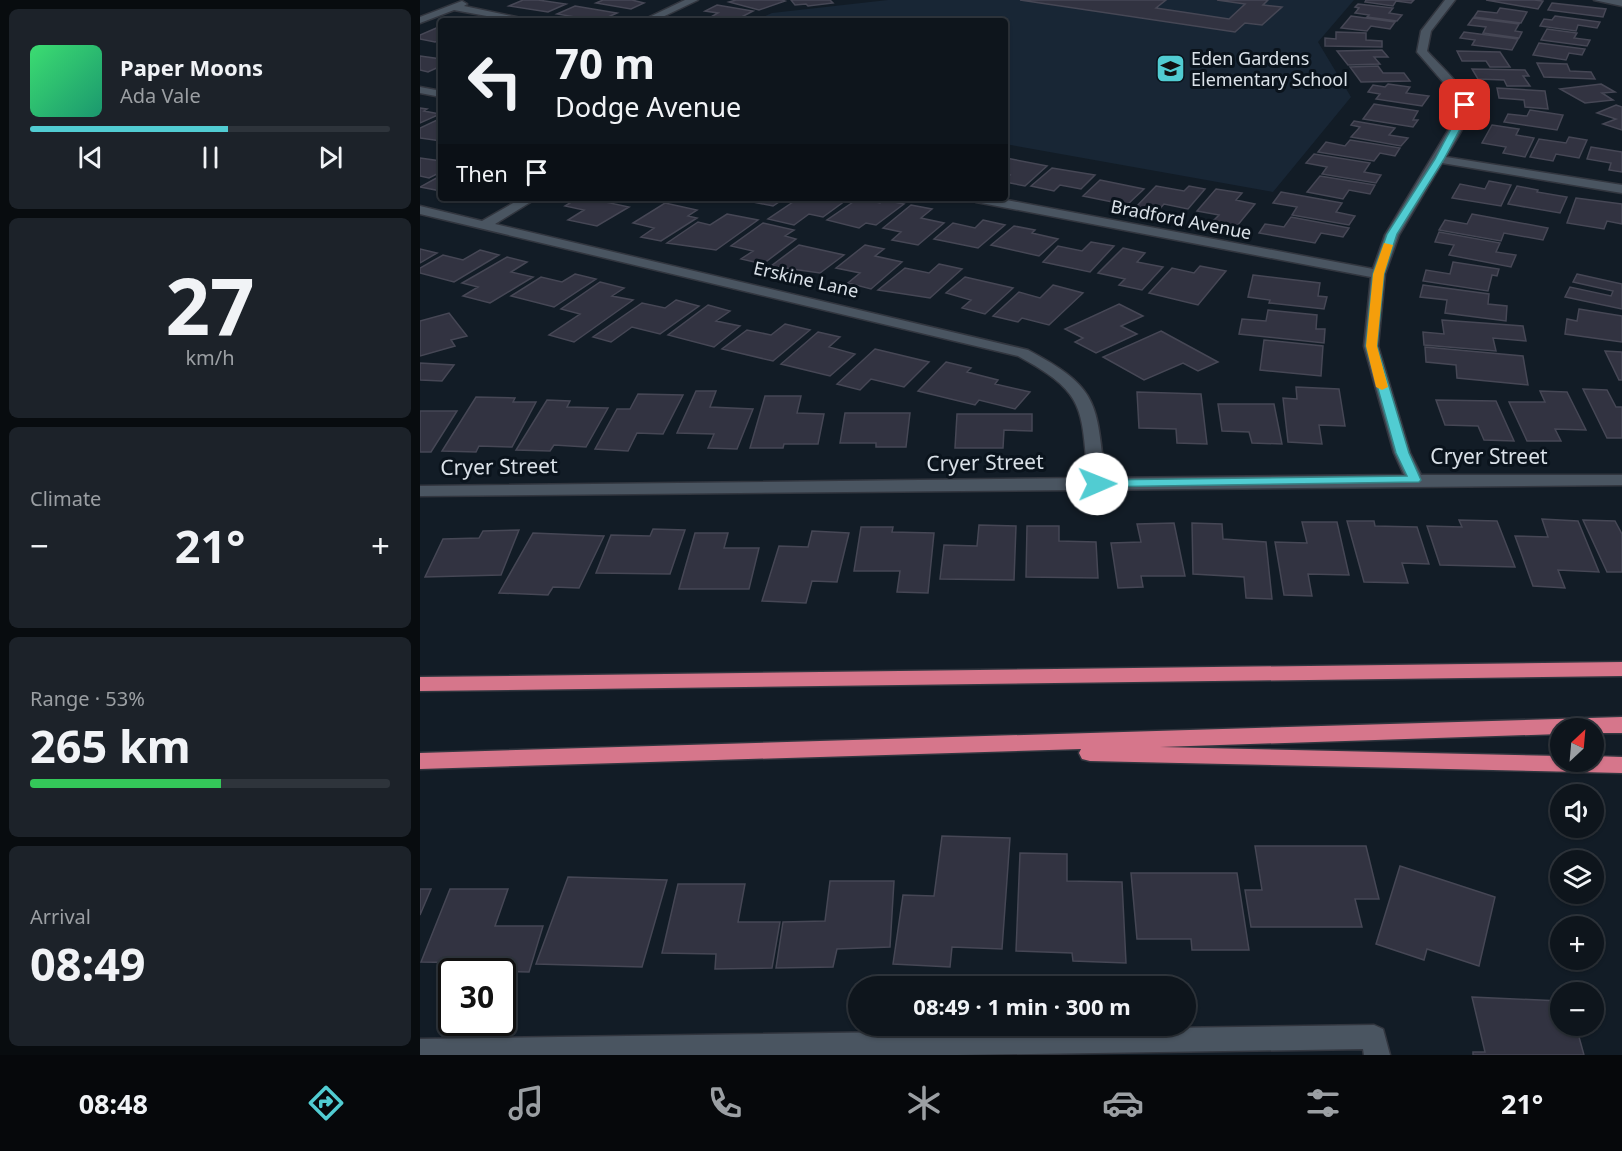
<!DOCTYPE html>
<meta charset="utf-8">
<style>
body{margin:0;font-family:"Noto Sans",sans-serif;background:#1c2229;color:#f1f3f6;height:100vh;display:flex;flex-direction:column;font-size:22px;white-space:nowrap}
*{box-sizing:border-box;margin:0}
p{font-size:20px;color:#9b9fa3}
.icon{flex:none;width:33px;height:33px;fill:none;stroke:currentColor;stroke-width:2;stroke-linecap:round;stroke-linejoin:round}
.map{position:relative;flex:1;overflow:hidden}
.panel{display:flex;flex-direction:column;gap:9px;padding:9px;background:#080c0f;width:420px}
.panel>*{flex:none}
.hud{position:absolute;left:18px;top:18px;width:570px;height:183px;border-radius:6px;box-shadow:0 2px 4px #0004,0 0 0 2px #2e343b;background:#0e151c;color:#f1f3f6;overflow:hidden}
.needle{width:39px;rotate:26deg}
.fabs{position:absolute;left:1130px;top:718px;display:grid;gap:12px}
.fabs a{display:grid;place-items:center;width:54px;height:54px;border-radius:50%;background:#0e151c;box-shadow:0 2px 4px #0004,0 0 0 2px #2e343b;font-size:30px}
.speed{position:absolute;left:18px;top:958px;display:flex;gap:12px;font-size:30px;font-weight:700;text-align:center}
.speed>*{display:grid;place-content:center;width:78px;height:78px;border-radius:50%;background:#0e151c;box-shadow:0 2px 4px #0004,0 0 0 2px #2e343b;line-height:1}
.speed .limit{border:3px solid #111;border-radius:9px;background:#fff;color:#111}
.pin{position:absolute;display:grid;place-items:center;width:51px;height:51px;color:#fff;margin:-26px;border-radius:12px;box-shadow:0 3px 9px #0006}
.me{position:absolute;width:66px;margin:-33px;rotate:89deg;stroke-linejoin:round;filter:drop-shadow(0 0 4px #0008)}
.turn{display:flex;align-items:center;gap:21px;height:126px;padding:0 18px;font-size:27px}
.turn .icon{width:78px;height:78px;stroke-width:2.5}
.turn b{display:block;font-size:42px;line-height:51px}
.then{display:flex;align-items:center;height:57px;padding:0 18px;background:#0003;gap:12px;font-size:22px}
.big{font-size:45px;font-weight:700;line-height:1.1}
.panel .card{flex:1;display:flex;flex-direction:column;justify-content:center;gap:9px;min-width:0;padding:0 21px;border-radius:9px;background:#1c2229}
.panel .dial{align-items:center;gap:0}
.dial b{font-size:78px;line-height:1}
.song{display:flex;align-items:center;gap:18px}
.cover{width:72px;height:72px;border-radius:9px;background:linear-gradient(135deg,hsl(140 70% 55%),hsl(160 70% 35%))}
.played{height:6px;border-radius:3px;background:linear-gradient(90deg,#51ccd2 55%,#2e343b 55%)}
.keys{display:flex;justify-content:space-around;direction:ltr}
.heat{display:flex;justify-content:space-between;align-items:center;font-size:33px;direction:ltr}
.charge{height:9px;border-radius:4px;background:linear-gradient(90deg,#34c759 53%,#2e343b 0)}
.trip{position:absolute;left:428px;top:976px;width:348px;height:60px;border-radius:30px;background:#0e151c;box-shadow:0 2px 4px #0004,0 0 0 2px #2e343b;font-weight:700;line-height:60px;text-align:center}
.menu{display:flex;height:96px;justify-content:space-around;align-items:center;background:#06080b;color:#9b9fa3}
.menu .icon{width:42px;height:42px}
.menu .selected{color:#51ccd2}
.menu b{font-size:27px;color:#f1f3f6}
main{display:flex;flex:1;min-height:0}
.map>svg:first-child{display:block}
.built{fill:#182635}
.building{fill:#323341;stroke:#464755;stroke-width:1.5}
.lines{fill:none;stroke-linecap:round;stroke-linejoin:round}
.minor-casing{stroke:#32363f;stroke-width:3}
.motorway-casing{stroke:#32363f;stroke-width:3}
.minor{fill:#4a5561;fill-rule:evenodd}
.motorway{fill:#d6768b;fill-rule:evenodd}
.route{fill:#51ccd2;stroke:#358588;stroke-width:1.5}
.slow{fill:#f59e0b}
.labels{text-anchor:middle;stroke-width:6;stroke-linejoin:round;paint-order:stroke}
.far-poi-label{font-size:18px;fill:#dae1e8;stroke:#0a131c;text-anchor:start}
.far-street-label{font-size:18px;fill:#dae1e8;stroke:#0a131c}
.street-label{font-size:21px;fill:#dae1e8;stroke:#0a131c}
</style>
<main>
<section class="panel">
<div class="card">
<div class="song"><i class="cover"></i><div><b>Paper Moons</b><p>Ada Vale</p></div></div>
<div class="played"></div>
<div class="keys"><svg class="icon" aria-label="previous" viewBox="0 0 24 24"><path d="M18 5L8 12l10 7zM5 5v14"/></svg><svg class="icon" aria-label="pause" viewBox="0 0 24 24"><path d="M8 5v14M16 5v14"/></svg><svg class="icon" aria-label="next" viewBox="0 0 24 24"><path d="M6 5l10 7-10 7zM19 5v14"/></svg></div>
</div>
<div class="card dial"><b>27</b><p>km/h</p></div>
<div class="card"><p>Climate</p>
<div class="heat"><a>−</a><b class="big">21°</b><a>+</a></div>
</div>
<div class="card"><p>Range · 53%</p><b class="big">265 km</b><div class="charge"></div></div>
<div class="card"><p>Arrival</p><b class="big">08:49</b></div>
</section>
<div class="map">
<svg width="1202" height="1055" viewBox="0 0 1202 1055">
<rect width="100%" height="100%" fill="#121c26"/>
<path class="built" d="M468,0H934L898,42L931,97L853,192L585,144V21H334L352,13Z"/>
<path class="building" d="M103,0H118L146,4L128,12L89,6Z
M183,0H212L224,3L211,9L176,3Z
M316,0H362L365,1L339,10L309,2Z
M371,0H410L413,3L388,6L386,4L375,5Z
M600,0H746L736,8L809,19L825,4L797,0H848L843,5L862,7L842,25L825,23L815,32Z
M946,0H994L991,3L976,1L973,6L945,2Z
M1066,0H1114L1123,1L1118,9Z
M1132,3L1186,9L1183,17L1128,10Z
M938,4L973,8L969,13L982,15L977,21L947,17L949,15L935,13L939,8L935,7Z
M297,5L333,11L314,21L289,18L298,13L285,11Z
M155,6L197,13L179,21L137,14Z
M1080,8L1107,12L1101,23L1054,17L1058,11L1077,13Z
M931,16L975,22L970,29L951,26L947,31L921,28Z
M1135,16L1180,22L1177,28L1158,25L1156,31L1120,26L1124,19L1132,20Z
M1053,18L1099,24L1095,31L1102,32L1099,38L1063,33L1066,27L1048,25Z
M21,26V40L15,42L0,39V35Z
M1127,29L1157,33L1154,38L1170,40L1167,46L1121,40Z
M916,32L946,33V40L962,41V47L905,46V38L916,39Z
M1044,32L1098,39L1092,50L1052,45L1055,40L1040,38Z
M1119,43L1165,49L1162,55L1149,53L1146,60L1113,55Z
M962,50L968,57H954L960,64L928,65L917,51Z
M1037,51L1080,52L1090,67H1070L1066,61H1042Z
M0,56L21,59V66L8,72L0,70Z
M1117,63L1147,64L1150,71L1171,72L1175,79L1124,77Z
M958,66L963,73H984L990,81L941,82L930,67Z
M1052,69L1105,70L1109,76H1103L1110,86H1087L1084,80L1058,79Z
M968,84L990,87L986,93L1009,96L1002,106L956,99L960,94L948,92L953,85L965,87Z
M1181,84L1195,92L1182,93L1193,100L1165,103L1140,89Z
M1077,88L1125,91L1128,109L1105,107L1104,100L1079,98Z
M954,104L998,111L993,120H998L993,127L943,119Z
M1196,105L1202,107V130L1183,124L1196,119L1177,113Z
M0,108L7,109L4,111L20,114L0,123Z
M1110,110L1143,115L1137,130L1084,122L1088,114L1107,116Z
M17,120L21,121V141L0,138V128Z
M934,121L975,128L969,135L988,138L981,146L931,137L940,127L931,125Z
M1072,125L1099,129L1096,135L1114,138L1105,157L1083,153L1086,147L1062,143Z
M1149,137L1167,140L1159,158L1136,154L1133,161L1110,157L1119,139L1146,143Z
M930,140L980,148L975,156L960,153L954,161L898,152L906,142L925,146Z
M1171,147L1202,152V172L1189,170L1191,163L1167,159Z
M894,154L950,163L944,172L961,175L956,183L902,174L907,167L886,163Z
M0,158L21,161V172L9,178L0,176Z
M586,158L627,166L605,186L585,182L590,175H585Z
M632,168L675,175L661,189L640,185L634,191L611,186Z
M20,176L21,191L0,187Z
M900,176L955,185L950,194L929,190L923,199L887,192Z
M680,180L724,189L707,205L663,196Z
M1069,181L1091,185L1081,206L1032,198L1040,184L1065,189Z
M736,186L764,191L769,186L785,189L768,209L744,204L737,212L715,208Z
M1097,186L1118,190L1117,192L1147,197L1140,213L1088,204Z
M796,189L822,193L816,200L835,204L817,226L793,221L799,215L777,211Z
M861,192L922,203L916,212L935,216L929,225L872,215L877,207L853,203Z
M158,198H167L209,207L177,226L148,220L164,210L145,206Z
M313,198H365L353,206Z
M379,198H429L403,217L389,214L374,225L348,219Z
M439,198L460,203L464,200L484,204L456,225L446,223L439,228L407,220Z
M1156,198L1202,204V224L1187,221L1184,229L1147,223Z
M245,203L277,210L268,216L277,218L241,241L221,237L234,228L213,223Z
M491,205L512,209L501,218L524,223L498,245L472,240L481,232L463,228Z
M307,214L338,220L296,250L247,243L278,222L290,225Z
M1052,214L1128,228L1123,240L1084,233L1081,241L1019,230L1025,220L1047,224Z
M871,217L929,228L923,237L901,233L895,243L839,233L845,224L864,227Z
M563,220L585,225L558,248L514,239L533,223L555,228Z
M343,223L374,230L365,236L376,239L343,264L321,259L333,251L311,246Z
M594,226L615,230L612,233L638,239L619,256L571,245Z
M1019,232L1080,243L1076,252L1096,255L1091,267L1029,255L1034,245L1015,242Z
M671,242L694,246L670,272L623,262L638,246L662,251Z
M379,245L424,255L400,273L351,266Z
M445,245L464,249L455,256L482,262L451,289L428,283L440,273L416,268Z
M703,248L725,253L717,262L743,267L722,290L699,285L705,279L678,273Z
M0,249L17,253L0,263Z
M60,250L79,255L34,282L0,273V268L23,255L43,260Z
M87,257L107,262L91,272L113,277L70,303L43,296L58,287L42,283Z
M1033,262L1079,269L1077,276L1072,275L1068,291L1003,281L1006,270L1030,274Z
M519,264L542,269L510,298L458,290L485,268L509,273Z
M780,266L806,271L778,305L729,293L752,268L774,273Z
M155,274L176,279L134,307L91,296L121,277L142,282Z
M1157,274L1202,284V309L1145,297L1150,287L1191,296L1193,291L1153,282Z
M833,275L900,283L898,296L907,297L904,309L849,303L850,300L828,297Z
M545,277L593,288L565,314L542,308L551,300L526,293Z
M180,282L204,288L192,296L213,300L154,342L129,335L160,314L141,309Z
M633,285L663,293L629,325L602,318L598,322L573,316L599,292L620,298Z
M1003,285L1069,294L1068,304L1087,306L1086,321L1025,313L1027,300L1000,297Z
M256,300L279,306L240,334L212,327L191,342L173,337L222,303L245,308Z
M699,304L723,316L701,326L717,334L676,353L655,342L663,338L645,329Z
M288,305L310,311L296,321L320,326L294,347L248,335Z
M1159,309L1202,316V342L1145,334L1147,319L1157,321Z
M848,310L897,315L896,329H905L904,343L819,334L822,319L846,321Z
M29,313L47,336L31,340L35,346L0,356V321Z
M1022,320L1103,326L1106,341L1073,338L1076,351L1004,345L1003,332L1024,334Z
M365,324L390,330L353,361L302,349L327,330L351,335Z
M741,331L798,362L778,371L763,363L724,380L683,357Z
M398,332L420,337L409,347L435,354L410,376L361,364Z
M844,340L903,346L901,376L840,370Z
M1005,347L1103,356L1108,385L1037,378L1036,365L1006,362Z
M455,349L509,362L484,387L451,379L440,390L417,384Z
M1185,351L1202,352V380H1199Z
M526,362L551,368L547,372L578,380L575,384L610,392L595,409L559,400L555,405L498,391Z
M0,363L34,365L22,381L0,380Z
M876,387L919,389L925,426L899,425L902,444L868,442L863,398L877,399Z
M1163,389L1187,390L1196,407H1202V438H1187Z
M276,391H296L290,407L333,409L317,449L288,448L294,434L257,433Z
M1120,391L1147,392L1166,430L1135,429L1141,441H1107L1089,402H1125Z
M717,392L781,394L787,444L757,443L756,429L719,428Z
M218,394L263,395L243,434L217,433L208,451L175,449L197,409H210Z
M345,396H381L377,413L404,414L398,444H364L363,448H330Z
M56,397L95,398L93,402H116L92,447L59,446L56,452L22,451Z
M127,400L150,401L147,407L188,408L166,447L134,445L130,451L96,450Z
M1016,400L1076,401L1094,441L1064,440L1058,426L1025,425Z
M798,404H854L862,444L832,443L829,432L802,431Z
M0,411H37L11,452H0Z
M425,413H490L486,447H456V443H420Z
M537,414H612V431L584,430L583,448H535Z
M1122,519L1158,521L1179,572L1138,570L1145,588L1113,586L1095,536L1128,537Z
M1039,520L1077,521L1095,567L1020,565L1007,526L1042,527Z
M1163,520L1195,521L1202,534V572H1187Z
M927,521H954L955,526L997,527L1009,564L982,563L988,583L944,582Z
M882,522H917L929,575L888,574L892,596L864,595L855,542L887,543Z
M754,523L765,576H721L723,587L698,588L691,543L721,542L717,524Z
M772,523L802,524L803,539L846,542L852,599L826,598L824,577L773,574Z
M559,525L596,526L594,580L520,579L524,545L557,546Z
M607,526H639V541L676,542L678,578L606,577Z
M441,527H473L472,532L514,533L508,593L477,592L480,571H434Z
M233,529L265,530L250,574L176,573L191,535L230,536Z
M99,530L81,575L5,577L23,539L59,538L63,531Z
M392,531L429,533L417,582L392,581L386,603L342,601L359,546L388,547Z
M113,533L184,536L159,588L133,587L128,595L79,593Z
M275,533H308L304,548H339L329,589H259Z
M522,836L590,838L582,949L532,947L530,967L473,964L483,895L514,896Z
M835,846H946L959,899H935L942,927H831L825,890H842Z
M600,853L647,854V881L702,882L706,963L653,961L652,953L596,951Z
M980,866L1075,897L1059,966L1007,949L1004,960L956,944Z
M711,873H817L829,950H772L771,939H717Z
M148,877L247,880L222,967L116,964Z
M410,881H474L470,947L417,949L413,967L356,968L363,922L405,921Z
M258,884H325L318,922H360L352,968L295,969L296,954L242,953Z
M0,889H11L0,915Z
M30,889H88L75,926H123L109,972L54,971L57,963L1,962Z
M1052,997L1140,1001V1026H1156L1164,1055H1053V1052H1065Z"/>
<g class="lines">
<defs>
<path id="minor" d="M265,0H278L234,21H221Z
M1025,0H1035L1011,31L1007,51C1019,65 1056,96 1049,115C1043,130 1034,143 1026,157L1202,185V193L1022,163L979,235L965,274L958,346L990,453L1001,475H1202V485L0,496V486L668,478C661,407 666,393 598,356L0,214V206L62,221L102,198H117L75,224L608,350C680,388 676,403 685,478L984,475L974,453L944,346L951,277L556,202L550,198H576L953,269L965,235L1038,114L1037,98L997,52L1001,31Z
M1174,0H1202V6Z
M42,1L47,4L44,6L115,21H94L34,10L0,23V17Z
M0,87L21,91V97L0,93Z
M954,1025L963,1029L970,1055H944L943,1049L538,1055H0V1039Z"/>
<path id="motorway" d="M1202,662V676L0,691V677Z
M1202,717V733H1173V729H1140V734L740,747L1140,756V762H1173V756L1202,757V773L670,761L662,759L659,753L661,749L0,769V753Z"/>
</defs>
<use href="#minor" class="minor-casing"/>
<use href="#motorway" class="motorway-casing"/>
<use href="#minor" class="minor"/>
<use href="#motorway" class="motorway"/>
</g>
<path class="route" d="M1042,104L1049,105L1048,114L1024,159L977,234L964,274L957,346L989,453L1001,480L999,482L672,487L670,484L677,480L987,476L976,453L946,346L953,274L967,234L1015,159L1039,114Z"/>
<path class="slow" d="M964,243L973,245L964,274L957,346L968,387L962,390L956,387L946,346L953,274Z"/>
<defs>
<symbol id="school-square" viewBox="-11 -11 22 22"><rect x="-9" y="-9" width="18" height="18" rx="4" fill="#51ccd2" stroke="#0a131c"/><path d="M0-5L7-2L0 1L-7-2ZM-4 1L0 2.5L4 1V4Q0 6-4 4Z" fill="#111"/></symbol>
</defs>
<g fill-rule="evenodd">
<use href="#school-square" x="734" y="52" width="33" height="33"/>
</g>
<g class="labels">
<g class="far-poi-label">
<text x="771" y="65">Eden Gardens<tspan x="771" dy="21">Elementary School</tspan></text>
</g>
<g class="far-street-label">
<text transform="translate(761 220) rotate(11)" y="6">Bradford Avenue</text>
<text transform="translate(386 280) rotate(13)" y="6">Erskine Lane</text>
</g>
<g class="street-label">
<text x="1069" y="464">Cryer Street</text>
<text transform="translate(565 463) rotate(-1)" y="7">Cryer Street</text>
<text transform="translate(79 467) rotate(-1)" y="7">Cryer Street</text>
</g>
</g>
</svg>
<div class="fabs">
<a><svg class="needle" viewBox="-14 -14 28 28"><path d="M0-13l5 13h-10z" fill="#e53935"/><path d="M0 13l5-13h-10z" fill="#9b9fa3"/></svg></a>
<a><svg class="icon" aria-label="sound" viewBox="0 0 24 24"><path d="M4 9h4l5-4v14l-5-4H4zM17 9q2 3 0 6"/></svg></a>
<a><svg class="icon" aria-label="layers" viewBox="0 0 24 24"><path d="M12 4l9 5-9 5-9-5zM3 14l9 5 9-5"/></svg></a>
<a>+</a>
<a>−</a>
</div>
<div class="speed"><div class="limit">30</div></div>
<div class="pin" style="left:1045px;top:105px;background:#d93025"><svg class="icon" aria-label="arrive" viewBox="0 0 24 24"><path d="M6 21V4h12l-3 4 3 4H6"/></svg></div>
<svg class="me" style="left:677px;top:484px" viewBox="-20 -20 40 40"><circle r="19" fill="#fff"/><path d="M0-13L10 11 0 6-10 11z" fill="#51ccd2"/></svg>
<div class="trip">08:49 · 1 min · 300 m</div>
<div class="hud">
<div class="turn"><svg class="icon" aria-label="left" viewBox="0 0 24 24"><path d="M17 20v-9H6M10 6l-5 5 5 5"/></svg><div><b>70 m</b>Dodge Avenue</div></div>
<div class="then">Then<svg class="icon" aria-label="arrive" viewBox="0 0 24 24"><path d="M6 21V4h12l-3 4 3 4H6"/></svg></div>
</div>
</div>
</main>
<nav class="menu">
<b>08:48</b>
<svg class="icon selected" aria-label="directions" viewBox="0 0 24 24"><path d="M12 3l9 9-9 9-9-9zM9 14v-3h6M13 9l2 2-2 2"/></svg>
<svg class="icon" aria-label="music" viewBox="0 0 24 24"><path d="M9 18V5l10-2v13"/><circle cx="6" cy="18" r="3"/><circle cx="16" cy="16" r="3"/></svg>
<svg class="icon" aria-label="phone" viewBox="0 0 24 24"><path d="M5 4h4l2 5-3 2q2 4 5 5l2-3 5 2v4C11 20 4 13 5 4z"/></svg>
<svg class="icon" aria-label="climate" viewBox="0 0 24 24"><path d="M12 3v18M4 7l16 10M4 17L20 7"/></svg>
<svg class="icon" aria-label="car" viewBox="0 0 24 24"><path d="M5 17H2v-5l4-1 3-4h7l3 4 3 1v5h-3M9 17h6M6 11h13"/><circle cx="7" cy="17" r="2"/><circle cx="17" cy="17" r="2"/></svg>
<svg class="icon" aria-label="filters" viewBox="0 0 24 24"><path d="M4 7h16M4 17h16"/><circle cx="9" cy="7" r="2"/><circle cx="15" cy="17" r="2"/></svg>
<b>21°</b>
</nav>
